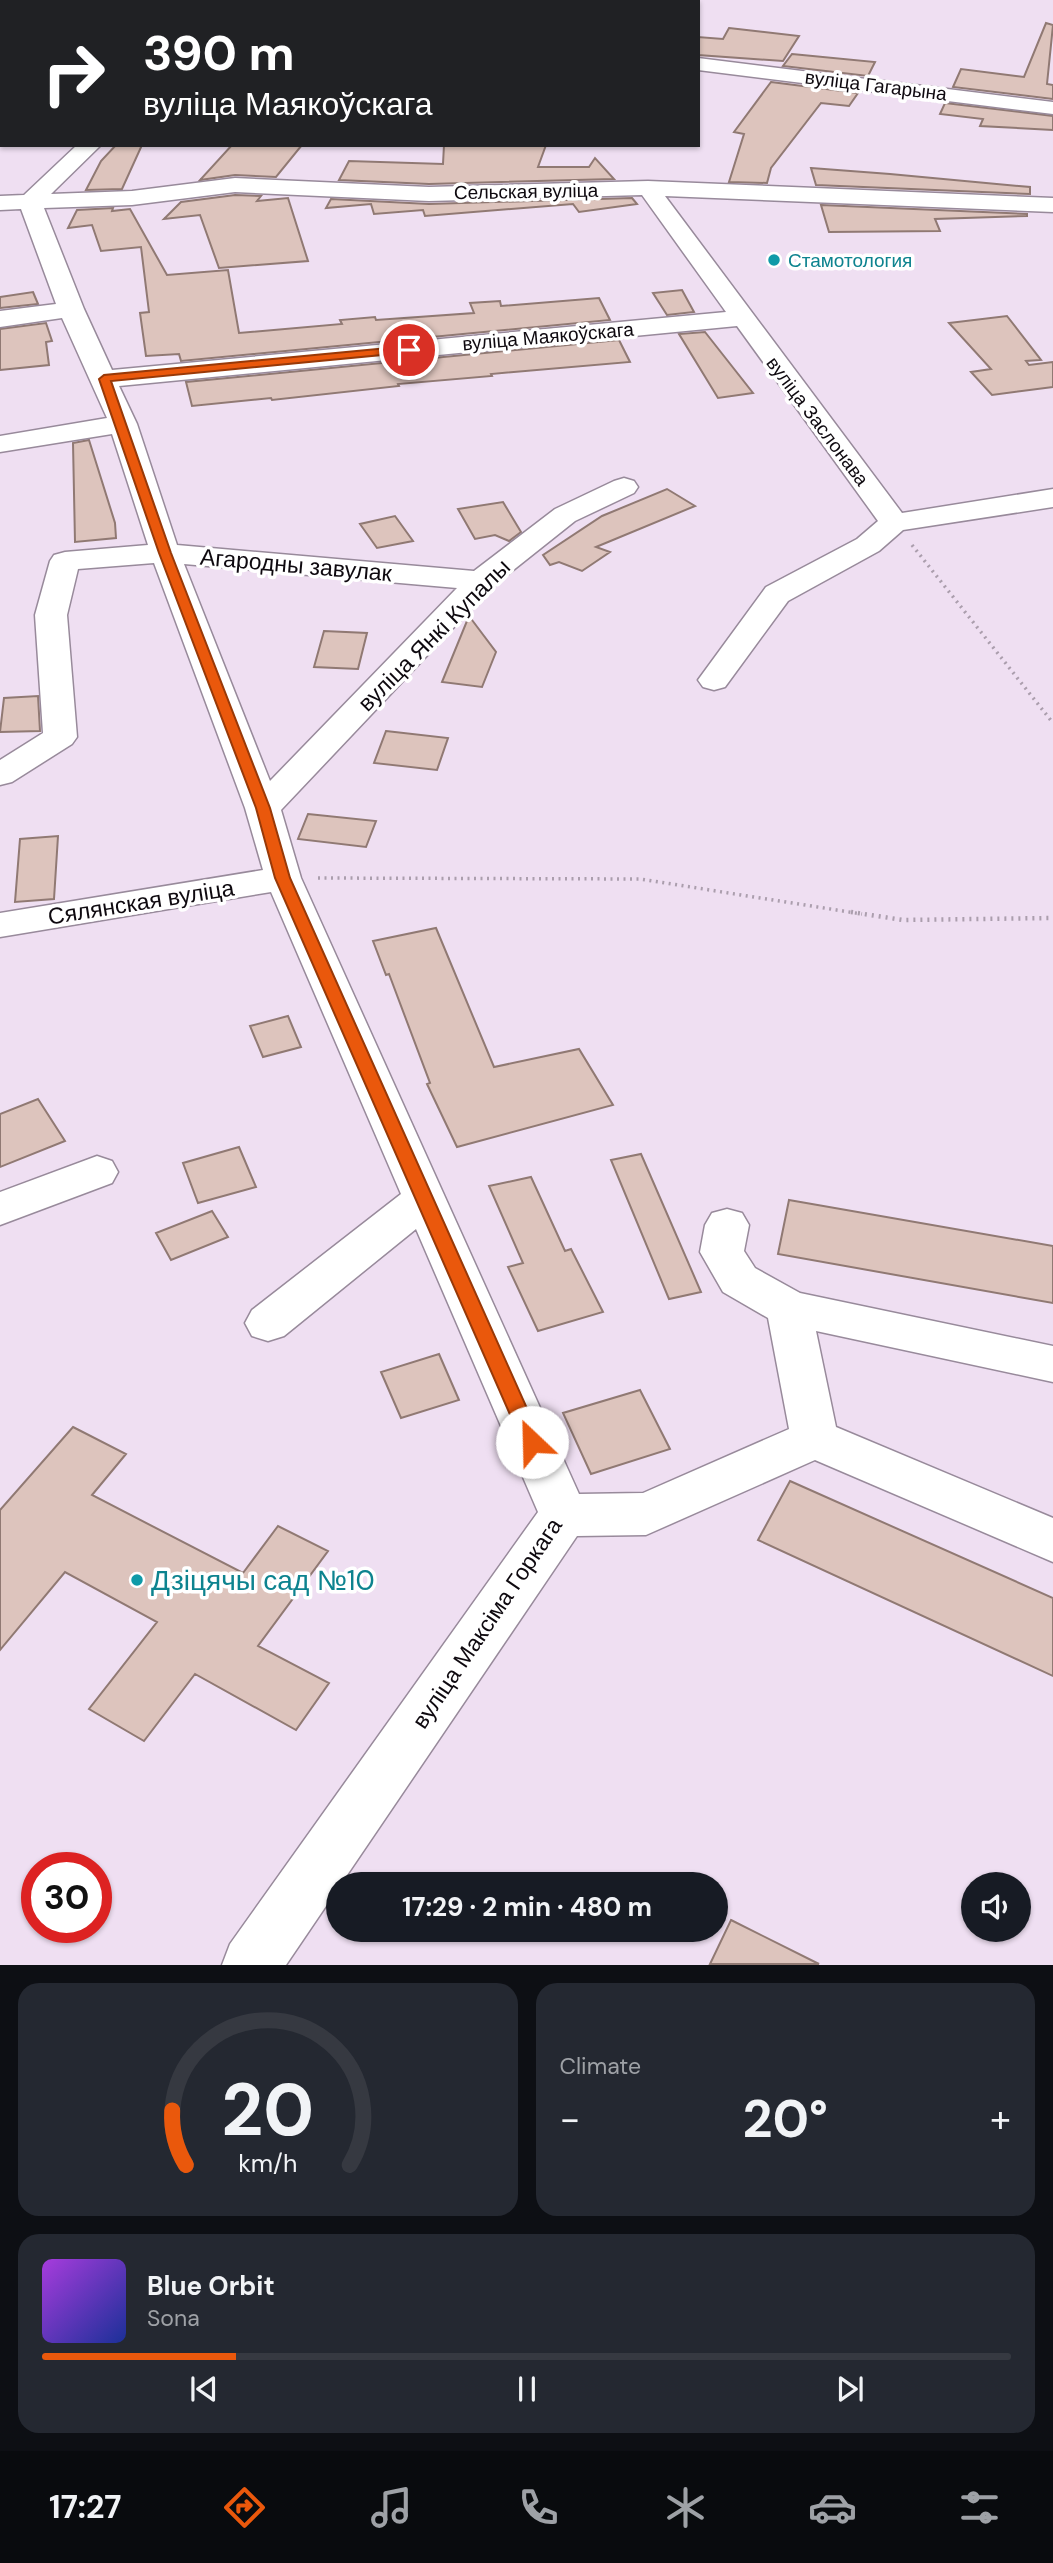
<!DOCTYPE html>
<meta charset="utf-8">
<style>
body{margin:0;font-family:"DM Sans",sans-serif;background:#242831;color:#f1f3f6;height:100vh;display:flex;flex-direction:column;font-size:26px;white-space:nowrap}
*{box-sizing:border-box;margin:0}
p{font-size:23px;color:#9ea1a6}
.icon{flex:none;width:38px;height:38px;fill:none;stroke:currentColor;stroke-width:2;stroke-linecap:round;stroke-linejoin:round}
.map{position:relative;height:1965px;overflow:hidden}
.details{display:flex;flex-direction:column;gap:18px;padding:18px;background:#0d0f14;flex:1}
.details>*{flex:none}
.top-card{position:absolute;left:0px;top:0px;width:700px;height:147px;box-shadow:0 2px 5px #0004;background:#202124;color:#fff;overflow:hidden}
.fabs{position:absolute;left:961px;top:1872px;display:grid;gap:14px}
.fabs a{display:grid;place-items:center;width:70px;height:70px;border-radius:50%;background:#171b24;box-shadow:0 2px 5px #0004;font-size:35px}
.speed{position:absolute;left:21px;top:1852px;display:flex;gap:14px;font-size:35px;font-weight:700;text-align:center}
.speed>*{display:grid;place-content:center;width:91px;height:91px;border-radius:50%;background:#171b24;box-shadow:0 2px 5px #0004;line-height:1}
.speed .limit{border:10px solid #d22;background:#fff;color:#111}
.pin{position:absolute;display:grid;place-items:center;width:60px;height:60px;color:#fff;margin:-30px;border:4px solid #fff;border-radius:50%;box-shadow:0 2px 7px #0007}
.me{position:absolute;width:77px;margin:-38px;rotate:336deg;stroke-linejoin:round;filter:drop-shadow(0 0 5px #0008)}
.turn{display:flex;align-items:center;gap:24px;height:147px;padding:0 28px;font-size:32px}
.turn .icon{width:91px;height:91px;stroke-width:2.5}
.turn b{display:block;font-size:49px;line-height:60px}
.big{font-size:52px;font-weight:700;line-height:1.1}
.details .card{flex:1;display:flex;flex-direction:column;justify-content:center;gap:10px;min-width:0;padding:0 24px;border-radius:21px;background:#242831}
.details .dial{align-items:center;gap:0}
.dial svg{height:182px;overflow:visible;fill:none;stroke:#363941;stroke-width:7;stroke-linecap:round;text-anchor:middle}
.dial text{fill:#f1f3f6;stroke:none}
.song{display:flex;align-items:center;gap:21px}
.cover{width:84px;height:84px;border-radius:10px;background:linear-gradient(135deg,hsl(280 70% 55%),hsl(230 70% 35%))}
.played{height:7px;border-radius:4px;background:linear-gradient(90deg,#ea580c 20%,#363941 20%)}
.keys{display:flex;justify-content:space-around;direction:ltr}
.heat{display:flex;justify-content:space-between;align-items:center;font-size:38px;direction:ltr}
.details .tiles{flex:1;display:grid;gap:18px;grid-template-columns:1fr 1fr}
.card:last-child{grid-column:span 2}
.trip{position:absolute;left:326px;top:1872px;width:402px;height:70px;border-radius:35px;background:#171b24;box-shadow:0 2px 5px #0004;font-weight:700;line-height:70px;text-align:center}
.tab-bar{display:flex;height:112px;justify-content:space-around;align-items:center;background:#090b0e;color:#9ea1a6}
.tab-bar .icon{width:49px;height:49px}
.tab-bar .on{color:#ea580c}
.tab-bar b{font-size:32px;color:#f1f3f6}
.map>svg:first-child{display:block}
.building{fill:#ddc4bd;stroke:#907973;stroke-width:2}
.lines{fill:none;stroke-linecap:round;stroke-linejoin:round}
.minor-casing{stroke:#988a9b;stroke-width:3}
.path-far1{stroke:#ab9ead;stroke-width:3.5;stroke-dasharray:2 4.5;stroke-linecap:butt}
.path{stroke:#ab9ead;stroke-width:4.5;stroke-dasharray:2 5;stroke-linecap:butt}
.minor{fill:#fff;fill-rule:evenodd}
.route{fill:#ea580c;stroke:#983908;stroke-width:2}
.culture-dot{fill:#0f9aa8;stroke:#fff;stroke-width:2.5}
.labels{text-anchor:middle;stroke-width:7;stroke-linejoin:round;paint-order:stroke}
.far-street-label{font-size:19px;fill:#0e090f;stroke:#fff}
.far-culture-label{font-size:19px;fill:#0d838f;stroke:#fff;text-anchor:start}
.street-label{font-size:23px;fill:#0e090f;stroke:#fff}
.near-culture-label{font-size:28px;fill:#0d838f;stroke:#fff;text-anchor:start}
</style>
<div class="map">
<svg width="1053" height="1965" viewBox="0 0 1053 1965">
<rect width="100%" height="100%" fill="#efdff2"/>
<path class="building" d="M1046,23L1053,25L1047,84L1053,85V99L953,87L961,69L1024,77Z
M729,28L799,36L783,61L698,55V37L723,39Z
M792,54L875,62L868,76L783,66Z
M771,82L858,93L849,106L821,103L771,168L767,183L729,182L744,134L734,132Z
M945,103L1053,116V130L980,126L983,119L940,114Z
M116,145H142L122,189L86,190L101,161Z
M232,145H302L276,177L235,175L200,180Z
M444,145H546L538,167H589L595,158L614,179L429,184L339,180L349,161L443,164Z
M811,168L890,174L1030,187V194L816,185Z
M235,195L261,196L257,201L288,198L308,261L219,268L200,215L164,219L181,202Z
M632,198L637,204L579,212L573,204L425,216L423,210L374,214L371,204L326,208L331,199L429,204Z
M821,205L1027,214V216L935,219L940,231L829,232Z
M113,208L112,211L130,209L167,275L228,270L239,333L342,324L340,320L375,317L376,320L474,313L470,303L500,301L501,306L599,298L610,320L181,361L179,354L146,356L140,313L149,312L141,247L101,251L92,225L68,228L77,210Z
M682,290L694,312L667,315L653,293Z
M33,292L38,304L0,308V297Z
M1007,316L1041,360L1026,361L1029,365L1053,362V387L992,395L971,372L991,369L949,323Z
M46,323L52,341L46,342L49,365L0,370V329Z
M705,332L753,393L718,398L679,334Z
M619,340L630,362L491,374L492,376L398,384L399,386L272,400L271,398L192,406L186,382Z
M89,440L115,523L116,538L75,542L73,443Z
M667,489L695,506L596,547L610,552L582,571L559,562L550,565L543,555L602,516Z
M503,502L521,532L509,541L495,535L475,539L458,509Z
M395,516L413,541L377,548L360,524Z
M469,616L496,652L482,687L442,682Z
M324,631L367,633L358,669L314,667Z
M38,696L40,731L0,732L4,698Z
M386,731L448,738L437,770L374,763Z
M308,814L376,821L366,847L298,839Z
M58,836L54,899L15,902L20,839Z
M436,928L494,1067L579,1049L613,1105L457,1147L427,1084L430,1083L389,974L386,975L373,941Z
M288,1016L301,1047L263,1057L250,1026Z
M38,1099L65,1141L0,1167V1114Z
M239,1147L256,1187L198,1203L183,1163Z
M641,1154L701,1292L669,1299L611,1160Z
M531,1177L565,1251L571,1249L603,1312L538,1331L508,1267L523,1263L489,1186Z
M789,1200L1053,1246V1303L778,1254Z
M212,1211L228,1237L171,1260L156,1233Z
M439,1354L459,1400L401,1418L381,1372Z
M640,1390L670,1449L591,1474L563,1413Z
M73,1427L126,1454L92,1495L243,1573L278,1526L328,1551L258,1646L329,1683L296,1730L195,1674L144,1741L89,1709L157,1622L65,1572L0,1650V1510Z
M790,1481L1053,1598V1676L758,1540Z
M731,1920L819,1964H710Z"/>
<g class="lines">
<defs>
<path id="minor" d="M148,0H183L184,2H150Z
M388,0H408L387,2Z
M698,58L1053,102V114L698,70Z
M77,145H101L51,194L132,191L235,178L429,187L648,181L1053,198V212L665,196L902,513L1053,489V507L903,530L879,551L788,601L725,687L714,690L703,687L698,680L766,587L857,539L878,521L737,326L119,386L137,424L177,545L474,571L555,509L614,481L624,478L634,481L638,487L634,493L575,521L492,587L281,810L301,878L579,1494L643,1493L789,1429L768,1318L723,1292L700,1252L705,1225L712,1213L727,1209L742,1213L749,1225L744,1251L755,1268L800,1293L1053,1346V1382L816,1331L836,1427L1053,1518V1562L815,1460L646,1535L577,1536L286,1965H222L230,1944L538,1512L416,1229L284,1336L268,1341L252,1336L245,1323L252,1310L401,1194L271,892L0,937V913L263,870L245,808L154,563L78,569L67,615L77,737L72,744L12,782L0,785V760L43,733L35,615L50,561L54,555L65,552L148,545L112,434L0,452V436L107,418L62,318L0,327V311L56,304L21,209L0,210V196L24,195ZM235,192L429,201L642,195L726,312L112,370L84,309L44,208L132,205ZM184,564L457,588L270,781Z
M97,1156L112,1161L118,1172L112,1183L0,1225V1192Z"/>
</defs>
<use href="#minor" class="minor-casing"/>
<path class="path-far1" d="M912,545L1053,723
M318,878L640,879L862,914"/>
<path class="path" d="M851,912L903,920L1053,918"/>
<use href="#minor" class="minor"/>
</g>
<path class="route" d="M409,346L413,347V352L111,381L171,553L270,808L290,878L542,1442L539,1448L532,1450L525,1448L522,1442L275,878L256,808L159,553L99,379L104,375Z"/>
<g class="culture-dot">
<circle cx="774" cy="260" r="7"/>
<circle cx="137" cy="1580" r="7"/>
</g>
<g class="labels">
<g class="far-street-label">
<text transform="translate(876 85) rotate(7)" y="7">вуліца Гагарына</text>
<text transform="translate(526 191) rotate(-1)" y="7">Сельская вуліца</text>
<text transform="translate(548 336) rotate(-5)" y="7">вуліца Маякоўскага</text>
<text transform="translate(818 421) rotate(53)" y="7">вуліца Заслонава</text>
</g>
<g class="far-culture-label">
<text x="788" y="267">Стамотология</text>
</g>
<g class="street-label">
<text transform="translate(296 565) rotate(5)" y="8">Агародны завулак</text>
<text transform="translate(434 635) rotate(-45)" y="8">вуліца Янкі Купалы</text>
<text transform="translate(141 902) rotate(-9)" y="8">Сялянская вуліца</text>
<text transform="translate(487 1623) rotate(-56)" y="8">вуліца Максіма Горкага</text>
</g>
<g class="near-culture-label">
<text x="151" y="1590">Дзіцячы сад №10</text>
</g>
</g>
</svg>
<div class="fabs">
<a><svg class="icon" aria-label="sound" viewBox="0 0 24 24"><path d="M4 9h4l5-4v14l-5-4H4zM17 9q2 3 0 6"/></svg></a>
</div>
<div class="speed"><div class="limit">30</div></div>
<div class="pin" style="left:409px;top:350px;background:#d93025"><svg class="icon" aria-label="arrive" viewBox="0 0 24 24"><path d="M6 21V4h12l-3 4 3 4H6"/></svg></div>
<svg class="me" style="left:532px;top:1442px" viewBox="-20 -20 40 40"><circle r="19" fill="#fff"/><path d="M0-13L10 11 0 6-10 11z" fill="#ea580c"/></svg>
<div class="trip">17:29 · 2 min · 480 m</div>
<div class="top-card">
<div class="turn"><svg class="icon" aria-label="right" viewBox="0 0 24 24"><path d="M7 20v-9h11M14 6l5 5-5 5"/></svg><div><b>390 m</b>вуліца Маякоўскага</div></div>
</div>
</div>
<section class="details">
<div class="tiles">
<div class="card dial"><svg viewBox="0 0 100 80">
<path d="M14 69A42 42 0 1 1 86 69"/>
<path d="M14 69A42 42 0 0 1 8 45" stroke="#ea580c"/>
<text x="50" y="56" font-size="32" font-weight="700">20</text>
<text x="50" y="72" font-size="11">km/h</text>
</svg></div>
<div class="card"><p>Climate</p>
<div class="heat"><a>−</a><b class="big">20°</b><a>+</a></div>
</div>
<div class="card">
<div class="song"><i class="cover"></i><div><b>Blue Orbit</b><p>Sona</p></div></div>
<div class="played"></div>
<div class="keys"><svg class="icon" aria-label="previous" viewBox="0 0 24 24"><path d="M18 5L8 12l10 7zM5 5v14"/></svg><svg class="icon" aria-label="pause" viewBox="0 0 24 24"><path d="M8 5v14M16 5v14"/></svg><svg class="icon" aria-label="next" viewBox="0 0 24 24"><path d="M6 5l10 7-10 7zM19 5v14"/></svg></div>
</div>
</div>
</section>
<nav class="tab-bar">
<b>17:27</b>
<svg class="icon on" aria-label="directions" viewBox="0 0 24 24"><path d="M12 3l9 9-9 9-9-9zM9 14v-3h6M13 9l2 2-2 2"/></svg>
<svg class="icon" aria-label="music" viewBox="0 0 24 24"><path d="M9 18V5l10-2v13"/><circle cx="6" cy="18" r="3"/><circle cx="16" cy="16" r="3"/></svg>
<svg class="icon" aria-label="phone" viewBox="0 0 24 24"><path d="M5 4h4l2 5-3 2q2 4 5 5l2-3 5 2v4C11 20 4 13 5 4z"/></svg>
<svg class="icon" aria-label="climate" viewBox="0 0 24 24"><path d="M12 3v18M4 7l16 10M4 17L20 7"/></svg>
<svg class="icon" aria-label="car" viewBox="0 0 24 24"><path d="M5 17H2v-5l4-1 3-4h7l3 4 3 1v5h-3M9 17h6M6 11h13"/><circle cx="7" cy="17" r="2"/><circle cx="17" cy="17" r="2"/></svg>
<svg class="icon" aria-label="filters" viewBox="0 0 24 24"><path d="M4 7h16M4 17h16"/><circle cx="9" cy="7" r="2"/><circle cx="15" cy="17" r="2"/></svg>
</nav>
